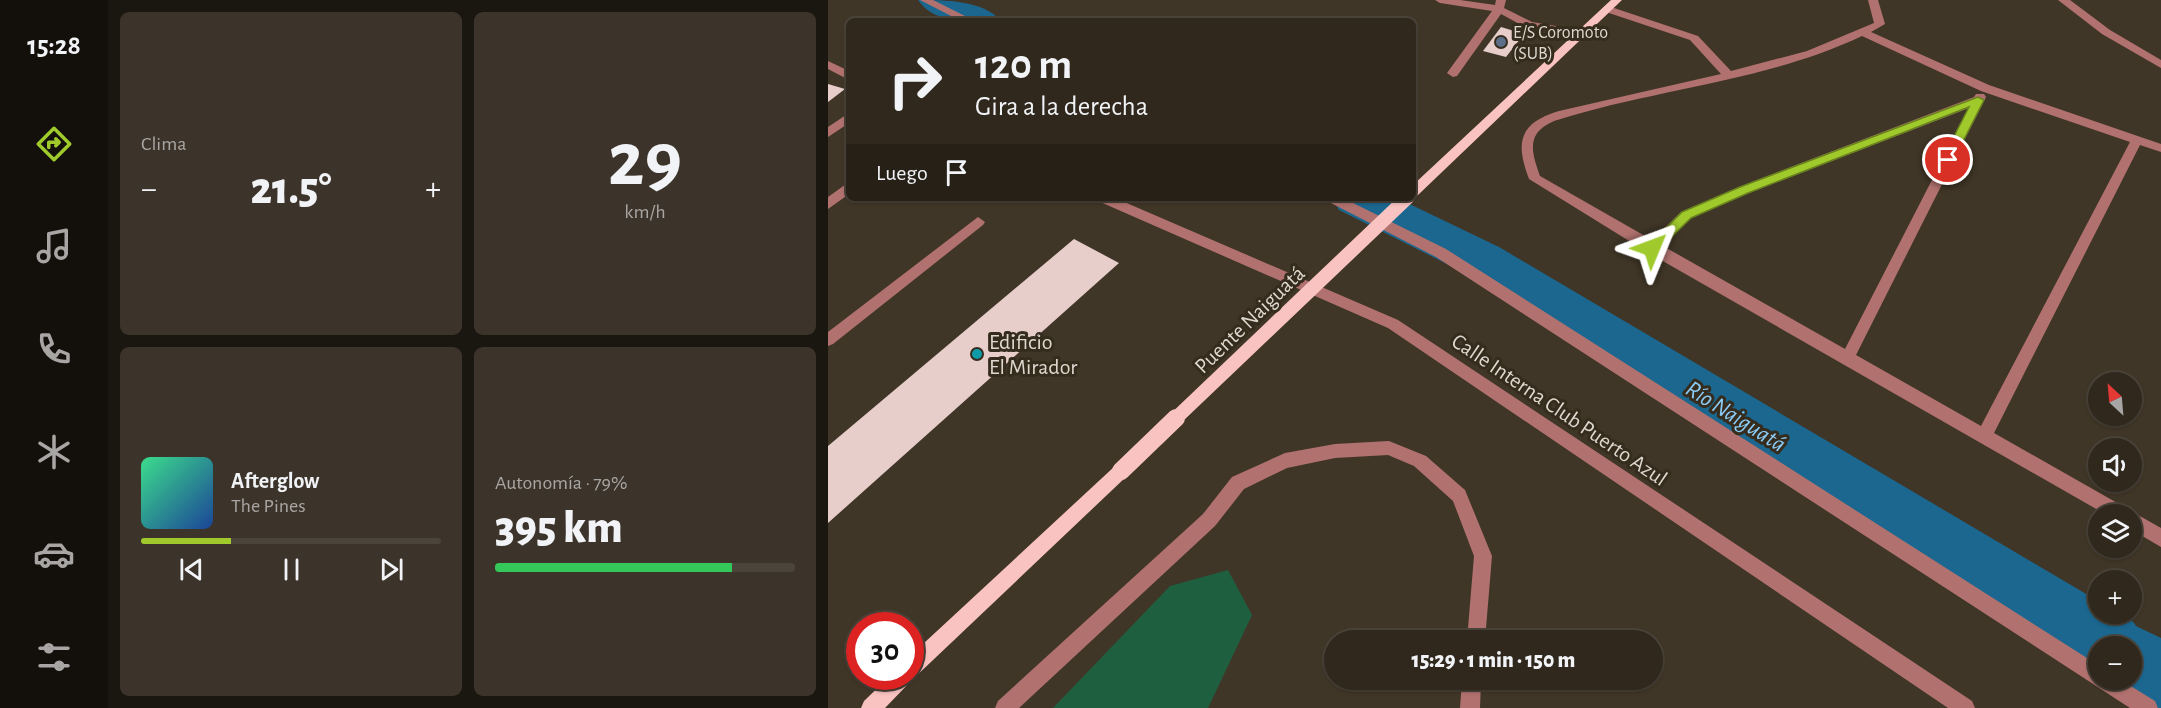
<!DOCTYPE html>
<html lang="es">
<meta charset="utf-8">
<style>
body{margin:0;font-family:"Alegreya Sans",sans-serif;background:#3c342a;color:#f1f3f6;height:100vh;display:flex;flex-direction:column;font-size:22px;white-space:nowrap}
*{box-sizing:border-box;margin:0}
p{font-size:20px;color:#a8a6a4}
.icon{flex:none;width:33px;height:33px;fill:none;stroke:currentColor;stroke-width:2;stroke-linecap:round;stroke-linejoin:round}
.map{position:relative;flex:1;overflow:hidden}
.side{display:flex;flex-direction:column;gap:12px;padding:12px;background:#1a1610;width:720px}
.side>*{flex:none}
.banner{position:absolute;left:18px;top:18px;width:570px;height:183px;border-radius:9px;box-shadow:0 2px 4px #0004,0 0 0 2px #4b443b;background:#30281d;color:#f1f3f6;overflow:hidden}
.needle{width:39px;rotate:334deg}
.controls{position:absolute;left:1260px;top:372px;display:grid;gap:12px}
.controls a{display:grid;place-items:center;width:54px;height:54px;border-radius:50%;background:#30281d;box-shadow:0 2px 4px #0004,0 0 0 2px #4b443b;font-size:30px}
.speed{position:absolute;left:18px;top:612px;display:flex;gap:12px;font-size:30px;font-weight:700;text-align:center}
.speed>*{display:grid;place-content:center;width:78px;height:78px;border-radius:50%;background:#30281d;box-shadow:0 2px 4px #0004,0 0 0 2px #4b443b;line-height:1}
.speed .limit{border:9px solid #d22;background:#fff;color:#111}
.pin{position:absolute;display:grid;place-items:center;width:51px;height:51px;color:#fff;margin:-26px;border:3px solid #fff;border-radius:50%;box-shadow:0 2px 6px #0007}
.me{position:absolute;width:66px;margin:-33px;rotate:46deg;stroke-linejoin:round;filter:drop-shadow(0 0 4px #0008)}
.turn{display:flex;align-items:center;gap:21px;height:126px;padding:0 30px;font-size:27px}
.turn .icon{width:78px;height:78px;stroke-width:2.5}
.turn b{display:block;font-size:42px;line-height:51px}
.then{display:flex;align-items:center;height:57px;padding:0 30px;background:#0003;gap:12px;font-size:22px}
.big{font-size:45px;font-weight:800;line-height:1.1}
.side .widget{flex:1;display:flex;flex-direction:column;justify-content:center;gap:9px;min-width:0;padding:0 21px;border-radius:9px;background:#3c342a}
.side .dial{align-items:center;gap:0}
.dial b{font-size:78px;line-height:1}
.song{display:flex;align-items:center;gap:18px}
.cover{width:72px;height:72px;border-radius:9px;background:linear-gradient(135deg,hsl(150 70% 55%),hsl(220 70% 35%))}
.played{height:6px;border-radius:3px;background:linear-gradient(90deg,#a0ca2c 30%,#4b443b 30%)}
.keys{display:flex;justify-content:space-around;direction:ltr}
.heat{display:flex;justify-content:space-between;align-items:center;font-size:33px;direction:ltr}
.charge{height:9px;border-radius:4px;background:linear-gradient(90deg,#34c759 79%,#4b443b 0)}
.side .tiles{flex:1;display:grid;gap:12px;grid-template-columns:repeat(2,1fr)}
.trip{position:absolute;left:496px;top:630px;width:339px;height:60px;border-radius:30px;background:#30281d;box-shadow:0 2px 4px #0004,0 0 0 2px #4b443b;font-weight:800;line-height:60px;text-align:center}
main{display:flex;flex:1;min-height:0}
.tab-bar{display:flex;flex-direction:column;width:108px;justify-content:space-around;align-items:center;background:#13100c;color:#a8a6a4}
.tab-bar .icon{width:42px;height:42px}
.tab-bar .on{color:#a0ca2c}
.tab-bar b{font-size:27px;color:#f1f3f6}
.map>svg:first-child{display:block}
.green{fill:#1e5f40}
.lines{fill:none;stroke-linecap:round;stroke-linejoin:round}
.river{fill:#1b678f;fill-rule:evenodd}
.building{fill:#e7cecb}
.minor{fill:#b1726f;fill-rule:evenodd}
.major{fill:#f9c3c1;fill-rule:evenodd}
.major-bridge-far1{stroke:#f9c3c1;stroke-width:14}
.major-bridge{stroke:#f9c3c1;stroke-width:18}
.route{fill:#a0ca2c;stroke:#68831d;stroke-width:1.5}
.service-dot{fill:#5c6f8a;stroke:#352c1e;stroke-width:2}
.culture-dot{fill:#0f9aa8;stroke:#352c1e;stroke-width:2}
.labels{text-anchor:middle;stroke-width:6;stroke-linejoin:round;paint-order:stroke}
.far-poi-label{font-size:18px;fill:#ded8cf;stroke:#352c1e;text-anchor:start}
.street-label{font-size:22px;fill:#ded8cf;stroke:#352c1e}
.poi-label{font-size:22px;fill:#ded8cf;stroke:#352c1e;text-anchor:start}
.water-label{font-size:24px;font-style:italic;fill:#8bcdf8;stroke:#352c1e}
</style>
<main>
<nav class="tab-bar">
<b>15:28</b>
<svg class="icon on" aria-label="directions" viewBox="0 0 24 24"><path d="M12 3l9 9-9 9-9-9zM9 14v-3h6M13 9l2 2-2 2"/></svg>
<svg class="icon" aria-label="music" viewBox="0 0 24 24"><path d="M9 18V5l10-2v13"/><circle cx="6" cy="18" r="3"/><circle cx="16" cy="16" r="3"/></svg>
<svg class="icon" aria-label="phone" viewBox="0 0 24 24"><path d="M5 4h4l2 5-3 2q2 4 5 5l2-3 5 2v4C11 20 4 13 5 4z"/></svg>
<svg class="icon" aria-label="climate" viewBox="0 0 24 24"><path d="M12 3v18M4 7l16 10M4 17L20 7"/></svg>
<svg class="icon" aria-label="car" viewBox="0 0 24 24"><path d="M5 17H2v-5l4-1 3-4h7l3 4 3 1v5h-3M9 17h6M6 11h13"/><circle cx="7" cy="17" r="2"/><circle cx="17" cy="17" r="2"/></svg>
<svg class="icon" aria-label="filters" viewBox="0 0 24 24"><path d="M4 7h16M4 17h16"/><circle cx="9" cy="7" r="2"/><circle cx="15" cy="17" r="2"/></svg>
</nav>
<section class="side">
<div class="tiles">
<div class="widget"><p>Clima</p>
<div class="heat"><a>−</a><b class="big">21.5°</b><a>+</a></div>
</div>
<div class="widget dial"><b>29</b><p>km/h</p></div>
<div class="widget">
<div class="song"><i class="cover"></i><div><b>Afterglow</b><p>The Pines</p></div></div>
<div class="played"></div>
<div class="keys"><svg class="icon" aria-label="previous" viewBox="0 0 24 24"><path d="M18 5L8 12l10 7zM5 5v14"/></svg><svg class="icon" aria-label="pause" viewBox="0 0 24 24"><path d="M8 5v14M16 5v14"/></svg><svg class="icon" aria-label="next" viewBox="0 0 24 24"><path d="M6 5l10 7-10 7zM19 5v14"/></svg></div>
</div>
<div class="widget"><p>Autonomía · 79%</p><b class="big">395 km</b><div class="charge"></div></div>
</div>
</section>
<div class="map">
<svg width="1333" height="708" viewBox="0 0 1333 708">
<rect width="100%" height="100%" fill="#403627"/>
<path class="green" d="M400,570L424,615L380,708H225L342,586Z"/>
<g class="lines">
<path class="river" d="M90,0C117,0 155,0 173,21C145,21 108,26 90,0Z
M504,198H569L671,247L1270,601V614C1284,614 1301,612 1308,626L1333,638V708C1312,708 1297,695 1280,683L1278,680H1304V646H1270V675L1258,670L637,273L511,210Z"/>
</g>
<path class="building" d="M673,27L696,34L678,57L655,51Z
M0,84L17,89L0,102Z
M246,239L291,263L0,523V446Z"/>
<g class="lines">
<path class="minor" d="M92,0H105L147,21H133Z
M607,0H632L667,5L668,0H678L676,8L704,22L752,30L757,33L752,36L697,27L673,14L629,76L625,77L619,73L664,11L612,3Z
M1040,0H1050L1057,24L1043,32L1161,85L1333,144V152L1312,145L1166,433L1298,508L1301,514L1310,515L1333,528V547L1304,530V514H1277L819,252L701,179C687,142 691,123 731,111L893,74L862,40L775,11V7H783L870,36L903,71L979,51L1046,23ZM1034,36L1153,91L1302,142L1153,426L1028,355L1158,97L1156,94H1148L1146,97L911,187L853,212L824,240L712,176C703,151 698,133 726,121C829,88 937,82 1034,36ZM1141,108L1017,349L835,246L863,218L921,193Z
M1230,0H1242L1282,30L1333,60V68L1274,34Z
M0,61L21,71V80L0,69Z
M21,113V123L0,137V127Z
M21,182V194L0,209V197Z
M269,198H287L570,320L1144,701L1147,708H1120L560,328L270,201Z
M498,198H515L618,249L1270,665V680H1293L1327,701L1330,708H1302L608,257L499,201Z
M150,217L157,222L155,225L5,344L0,346V332Z
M561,441L598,456L637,490L664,556L657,640H639L646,556L625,501L586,466L560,455L507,458L459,468L416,489L387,526L191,708H167L170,701L375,514L404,477L457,453L507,444Z
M634,680H653L652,708H632Z"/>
<path class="major" d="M783,0H794L590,195L585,197V185Z
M293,463L299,466L301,471L299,476L85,679L57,708H33L36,701L62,676H82V656L287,466Z"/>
<path class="major-bridge-far1" d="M346,420L579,198"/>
<path class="major-bridge" d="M293,471L348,418"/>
</g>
<path class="route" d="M1150,97L1156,100L1124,163H1116L1114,160L1141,107L920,193L863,218L828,252H820L818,248L854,212L912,187Z"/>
<circle class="service-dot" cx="673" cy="42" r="6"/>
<circle class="culture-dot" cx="149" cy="354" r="6"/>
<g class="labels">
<g class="far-poi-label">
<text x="685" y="38">E/S Coromoto<tspan x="685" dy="21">(SUB)</tspan></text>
</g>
<g class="street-label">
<text transform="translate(421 319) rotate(-44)" y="8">Puente Naiguatá</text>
<text transform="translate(732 409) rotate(34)" y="8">Calle Interna Club Puerto Azul</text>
</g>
<g class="poi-label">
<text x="161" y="349">Edificio<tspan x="161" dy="25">El Mirador</tspan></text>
</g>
<g class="water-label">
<text transform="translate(908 416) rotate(32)" y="8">Río Naiguatá</text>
</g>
</g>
</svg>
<div class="controls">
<a><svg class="needle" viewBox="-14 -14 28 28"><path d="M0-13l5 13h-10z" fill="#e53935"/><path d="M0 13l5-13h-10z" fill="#a8a6a4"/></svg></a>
<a><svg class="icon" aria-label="sound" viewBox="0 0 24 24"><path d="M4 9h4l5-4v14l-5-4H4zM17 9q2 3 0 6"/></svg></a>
<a><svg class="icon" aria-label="layers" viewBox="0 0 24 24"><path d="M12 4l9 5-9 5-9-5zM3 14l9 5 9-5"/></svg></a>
<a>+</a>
<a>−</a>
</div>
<div class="speed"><div class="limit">30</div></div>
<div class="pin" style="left:1120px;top:160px;background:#d93025"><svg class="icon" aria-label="arrive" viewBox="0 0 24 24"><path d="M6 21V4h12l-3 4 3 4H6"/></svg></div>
<svg class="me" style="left:824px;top:248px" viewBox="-20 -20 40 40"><path d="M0-17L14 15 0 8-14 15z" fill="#a0ca2c" stroke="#fff" stroke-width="4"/></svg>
<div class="trip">15:29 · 1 min · 150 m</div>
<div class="banner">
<div class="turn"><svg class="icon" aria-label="right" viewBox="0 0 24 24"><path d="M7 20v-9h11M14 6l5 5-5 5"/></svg><div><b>120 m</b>Gira a la derecha</div></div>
<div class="then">Luego<svg class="icon" aria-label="arrive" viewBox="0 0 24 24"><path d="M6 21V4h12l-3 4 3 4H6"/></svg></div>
</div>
</div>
</main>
